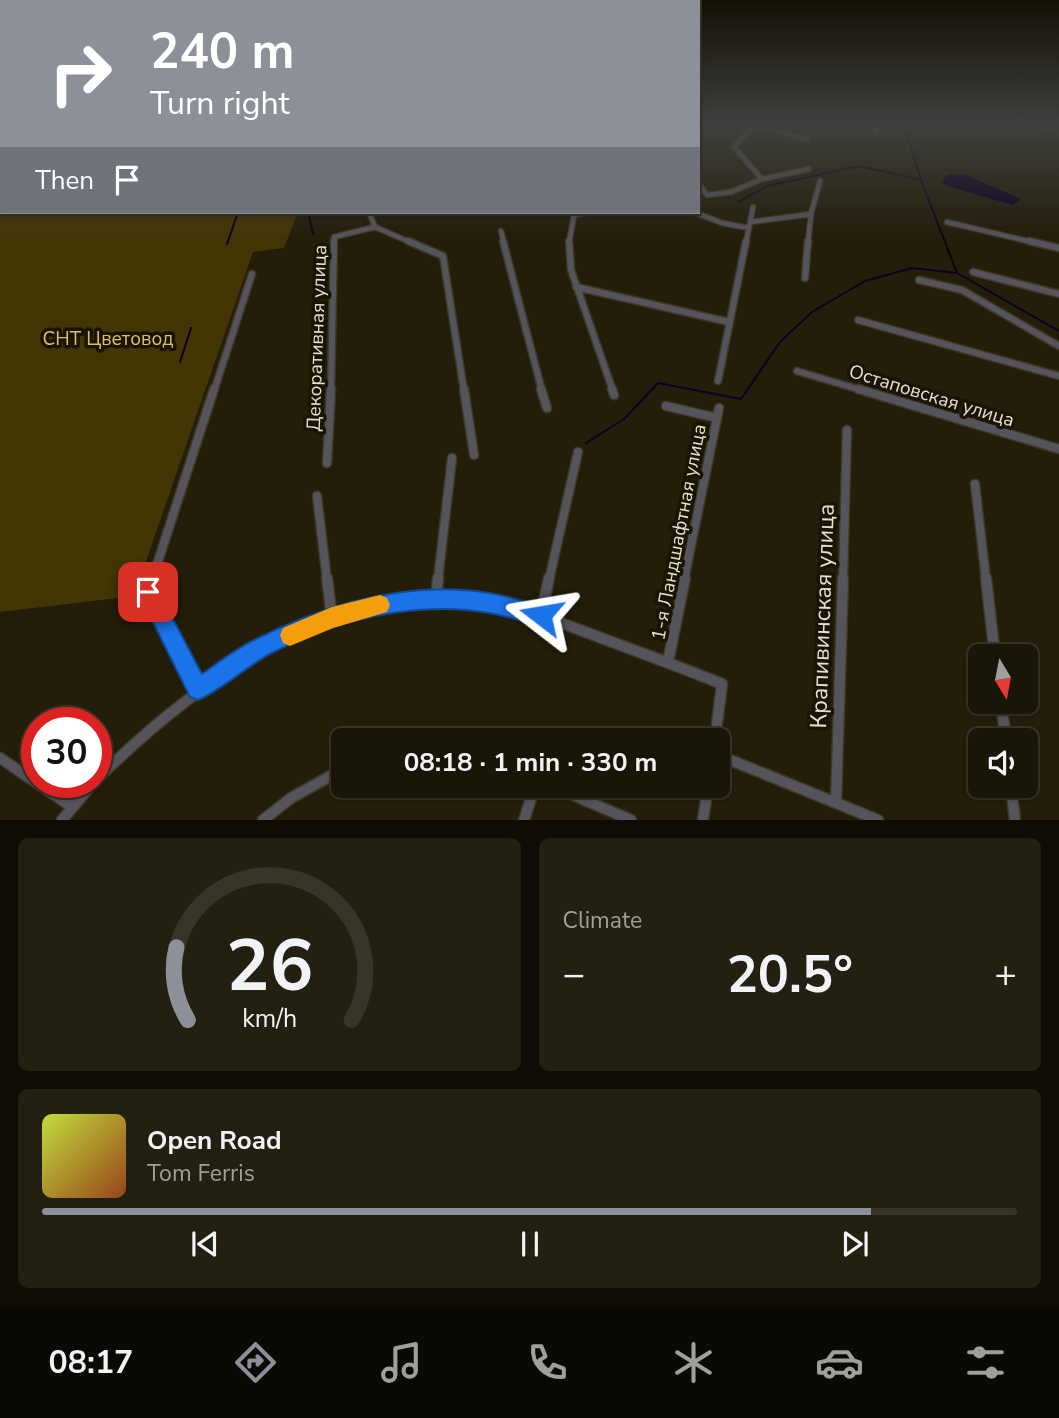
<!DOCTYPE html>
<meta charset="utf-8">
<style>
body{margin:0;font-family:"Nunito Sans",sans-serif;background:#231f11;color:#f1f3f6;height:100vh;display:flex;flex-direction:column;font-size:26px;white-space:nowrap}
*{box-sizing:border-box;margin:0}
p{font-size:23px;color:#9f9f9b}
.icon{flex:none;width:38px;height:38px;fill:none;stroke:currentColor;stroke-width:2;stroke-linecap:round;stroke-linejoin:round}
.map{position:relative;height:820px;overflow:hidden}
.details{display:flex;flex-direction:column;gap:18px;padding:18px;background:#0e0c04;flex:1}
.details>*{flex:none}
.top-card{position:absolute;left:0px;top:0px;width:700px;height:214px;box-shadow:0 2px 5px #0004,0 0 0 2px #383528;background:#8c9099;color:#fff;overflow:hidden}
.needle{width:46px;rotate:170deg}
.tools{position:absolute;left:968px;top:644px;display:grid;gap:14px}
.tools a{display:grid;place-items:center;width:70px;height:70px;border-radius:10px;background:#1a1607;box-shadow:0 2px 5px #0004,0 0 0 2px #383528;font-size:35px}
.speed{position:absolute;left:21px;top:707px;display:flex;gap:14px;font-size:35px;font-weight:700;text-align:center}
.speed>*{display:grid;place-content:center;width:91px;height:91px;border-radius:50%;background:#1a1607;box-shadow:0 2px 5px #0004,0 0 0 2px #383528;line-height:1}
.speed .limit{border:10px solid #d22;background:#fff;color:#111}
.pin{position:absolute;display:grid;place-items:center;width:60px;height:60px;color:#fff;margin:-30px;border-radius:14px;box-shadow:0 4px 10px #0006}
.me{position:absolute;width:77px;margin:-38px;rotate:284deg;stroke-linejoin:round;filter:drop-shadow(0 0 5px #0008)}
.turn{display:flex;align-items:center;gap:24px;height:147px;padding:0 35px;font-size:32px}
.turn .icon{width:91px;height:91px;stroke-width:2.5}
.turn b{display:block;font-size:49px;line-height:60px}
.then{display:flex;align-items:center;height:66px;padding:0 35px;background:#0003;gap:14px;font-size:26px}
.big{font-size:52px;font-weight:700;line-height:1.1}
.details .card{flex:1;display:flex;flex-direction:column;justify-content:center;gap:10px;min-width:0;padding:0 24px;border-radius:10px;background:#231f11}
.details .dial{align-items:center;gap:0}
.dial svg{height:182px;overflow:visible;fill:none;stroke:#383528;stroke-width:7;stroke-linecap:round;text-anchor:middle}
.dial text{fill:#f1f3f6;stroke:none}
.song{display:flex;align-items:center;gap:21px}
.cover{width:84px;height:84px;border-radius:10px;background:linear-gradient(135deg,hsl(70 70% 55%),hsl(20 70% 35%))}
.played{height:7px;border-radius:4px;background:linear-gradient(90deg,#8c9099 85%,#383528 85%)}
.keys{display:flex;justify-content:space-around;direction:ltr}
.heat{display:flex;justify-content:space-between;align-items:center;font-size:38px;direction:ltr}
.details .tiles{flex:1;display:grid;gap:18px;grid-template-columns:1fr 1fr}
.card:last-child{grid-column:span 2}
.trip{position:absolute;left:331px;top:728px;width:399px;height:70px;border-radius:10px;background:#1a1607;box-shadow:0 2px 5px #0004,0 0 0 2px #383528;font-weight:700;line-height:70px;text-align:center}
.menu{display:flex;height:112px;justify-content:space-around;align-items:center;background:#0a0903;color:#9f9f9b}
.menu .icon{width:49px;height:49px}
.menu .current{color:#8c9099}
.menu b{font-size:32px;color:#f1f3f6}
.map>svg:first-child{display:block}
.green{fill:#433504}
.water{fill:#0a0022}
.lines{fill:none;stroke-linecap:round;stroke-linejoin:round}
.stream{stroke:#0a0022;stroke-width:2}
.minor-far3-casing{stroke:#3e3825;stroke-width:7}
.minor-far2-casing{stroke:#3e3825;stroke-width:9}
.minor-far1-casing{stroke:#3e3825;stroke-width:11}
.minor-casing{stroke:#3e3825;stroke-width:13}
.minor-far3{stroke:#55535c;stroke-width:4.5}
.minor-far2{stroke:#55535c;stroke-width:6}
.minor-far1{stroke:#55535c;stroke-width:8}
.minor{stroke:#55535c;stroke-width:10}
.route{fill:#1a73e8;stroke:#114b97;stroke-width:2}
.slow{fill:#f59e0b}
.labels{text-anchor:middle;stroke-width:7;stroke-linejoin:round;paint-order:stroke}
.park-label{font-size:19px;fill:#dcc067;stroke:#1a1402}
.street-label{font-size:19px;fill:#e4e0d3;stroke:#1a1402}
.near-street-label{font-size:23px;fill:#e4e0d3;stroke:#1a1402}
</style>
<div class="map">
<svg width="1059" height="820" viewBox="0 0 1059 820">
<rect width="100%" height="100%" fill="#231d09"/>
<path class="green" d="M0,134L2,212H298L284,248L253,252L134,596L0,612Z"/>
<path class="water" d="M953,174H964L1021,199L1013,205L947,186L942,182L947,175Z"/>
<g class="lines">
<path class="stream" d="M904,125L921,180L957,273L1059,331
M740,201L767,186L859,166L921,180
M308,212L313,234
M227,244L238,212
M180,362L191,328
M586,443L624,419L658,383L741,399L780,342L812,312L865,281L912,268L957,273"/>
<defs>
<path id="minor-far3" d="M754,125L734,147L762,179
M754,125L807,139
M1044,131L1054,125
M875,132L879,125
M698,182L707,195L731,192L762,179L809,169
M369,212L375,227
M694,212L722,223L749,228
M750,222L811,214
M947,222L1036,243
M501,231L504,243
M334,243V237L375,227L412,243
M569,243L574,215L587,212
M746,243L753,207
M808,243L811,214L820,181"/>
<path id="minor-far2" d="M408,241L443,256L464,391
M503,241L542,391
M569,241L571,270L613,391
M1029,241L1059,248
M973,272L1059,294
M805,278L808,241
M919,280L962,290L1059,346
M576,287L729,322
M858,320L1059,376
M797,371L864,391
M718,381L746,241
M214,391L252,274
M331,391L334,241"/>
<path id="minor-far1" d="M464,389L474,455
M541,389L547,408
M612,389L614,395
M858,389L1059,449
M666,406L717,418
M327,463L331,389
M975,484L986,580
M317,496L327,580
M152,580L214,389
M438,580L452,458
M549,580L578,452
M684,580L719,408
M843,580L847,430"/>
<path id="minor" d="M153,578L148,592L198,689
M327,578L332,618
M986,578L995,656
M436,600L438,578
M541,615L549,578
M668,662L685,578
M1001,702L1006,740
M718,755L878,820
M0,758L72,807
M96,780C203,675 338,578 497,605C529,610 558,622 588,633C633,650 678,666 722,684L715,740
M552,786L631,820
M1011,786L1015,820
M836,802L843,578
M62,820L94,782
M263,820L291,798L343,769
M524,820L535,786
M703,820L708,786"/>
</defs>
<use href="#minor-far3" class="minor-far3-casing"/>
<use href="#minor-far2" class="minor-far2-casing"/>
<use href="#minor-far1" class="minor-far1-casing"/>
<use href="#minor" class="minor-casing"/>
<use href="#minor-far3" class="minor-far3"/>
<use href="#minor-far2" class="minor-far2"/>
<use href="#minor-far1" class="minor-far1"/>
<use href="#minor" class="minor"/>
</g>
<linearGradient id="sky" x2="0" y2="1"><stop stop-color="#131005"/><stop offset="0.52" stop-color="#3f403e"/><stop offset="1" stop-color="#3f403e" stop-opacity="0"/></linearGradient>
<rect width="1059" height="240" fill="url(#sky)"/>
<path class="route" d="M148,582L155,585L202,674C219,662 237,648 256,639C327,604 409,580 489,593C507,596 524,601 541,605L549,608L552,615L549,623L541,626C524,622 507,616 489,613C415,600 336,620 270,654C245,667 224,689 198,700L190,697L138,592L141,585Z"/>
<path class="slow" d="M380,595L387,598L390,605L387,612L333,628L290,646L283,643L280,635L283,628L332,607Z"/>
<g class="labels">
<g class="park-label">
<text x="108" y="345">СНТ Цветовод</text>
</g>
<g class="street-label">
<text transform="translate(316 338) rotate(-88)" y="7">Декоративная улица</text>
<text transform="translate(932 395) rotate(17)" y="7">Остаповская улица</text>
<text transform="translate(678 532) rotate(-79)" y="7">1-я Ландшафтная улица</text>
</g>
<g class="near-street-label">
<text transform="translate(822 616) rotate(-88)" y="8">Крапивинская улица</text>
</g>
</g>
</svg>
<div class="tools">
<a><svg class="needle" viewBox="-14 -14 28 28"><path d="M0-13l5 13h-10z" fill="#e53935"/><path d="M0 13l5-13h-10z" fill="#9f9f9b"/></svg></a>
<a><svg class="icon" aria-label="sound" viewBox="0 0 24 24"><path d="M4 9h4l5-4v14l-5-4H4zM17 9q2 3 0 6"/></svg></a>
</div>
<div class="speed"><div class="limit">30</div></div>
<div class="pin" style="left:148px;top:592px;background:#d93025"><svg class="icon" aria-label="arrive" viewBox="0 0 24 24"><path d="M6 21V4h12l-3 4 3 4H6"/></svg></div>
<svg class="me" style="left:541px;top:615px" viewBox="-20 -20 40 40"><path d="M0-17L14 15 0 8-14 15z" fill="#1a73e8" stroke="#fff" stroke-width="4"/></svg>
<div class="trip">08:18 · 1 min · 330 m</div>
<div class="top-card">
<div class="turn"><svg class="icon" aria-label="right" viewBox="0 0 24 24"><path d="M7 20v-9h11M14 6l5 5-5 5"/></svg><div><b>240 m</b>Turn right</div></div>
<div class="then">Then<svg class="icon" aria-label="arrive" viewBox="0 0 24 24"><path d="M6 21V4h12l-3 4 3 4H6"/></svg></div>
</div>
</div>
<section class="details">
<div class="tiles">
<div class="card dial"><svg viewBox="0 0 100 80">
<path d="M14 69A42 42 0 1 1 86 69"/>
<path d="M14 69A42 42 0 0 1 9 37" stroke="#8c9099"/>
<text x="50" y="56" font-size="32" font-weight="700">26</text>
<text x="50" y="72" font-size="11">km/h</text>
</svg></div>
<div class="card"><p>Climate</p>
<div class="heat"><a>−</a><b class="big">20.5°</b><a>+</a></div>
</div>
<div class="card">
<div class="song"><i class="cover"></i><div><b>Open Road</b><p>Tom Ferris</p></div></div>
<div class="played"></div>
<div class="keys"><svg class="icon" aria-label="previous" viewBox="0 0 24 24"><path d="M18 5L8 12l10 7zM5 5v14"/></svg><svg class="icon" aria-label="pause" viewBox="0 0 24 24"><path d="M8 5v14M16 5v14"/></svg><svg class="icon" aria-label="next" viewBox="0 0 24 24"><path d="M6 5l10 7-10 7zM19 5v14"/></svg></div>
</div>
</div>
</section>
<nav class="menu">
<b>08:17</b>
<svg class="icon current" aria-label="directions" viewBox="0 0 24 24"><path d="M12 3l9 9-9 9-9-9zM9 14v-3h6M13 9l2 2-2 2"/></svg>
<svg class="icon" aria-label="music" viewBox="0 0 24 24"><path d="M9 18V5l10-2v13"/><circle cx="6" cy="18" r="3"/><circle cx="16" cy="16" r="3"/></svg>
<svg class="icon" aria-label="phone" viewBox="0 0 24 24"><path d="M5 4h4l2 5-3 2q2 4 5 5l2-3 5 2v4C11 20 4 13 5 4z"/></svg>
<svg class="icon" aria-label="climate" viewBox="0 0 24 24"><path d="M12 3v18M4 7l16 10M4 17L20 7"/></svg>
<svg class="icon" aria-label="car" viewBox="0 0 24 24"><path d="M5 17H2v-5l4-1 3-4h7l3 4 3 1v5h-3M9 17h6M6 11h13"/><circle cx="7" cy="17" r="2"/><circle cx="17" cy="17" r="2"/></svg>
<svg class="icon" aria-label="filters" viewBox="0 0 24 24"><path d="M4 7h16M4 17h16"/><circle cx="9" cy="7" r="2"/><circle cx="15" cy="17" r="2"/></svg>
</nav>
